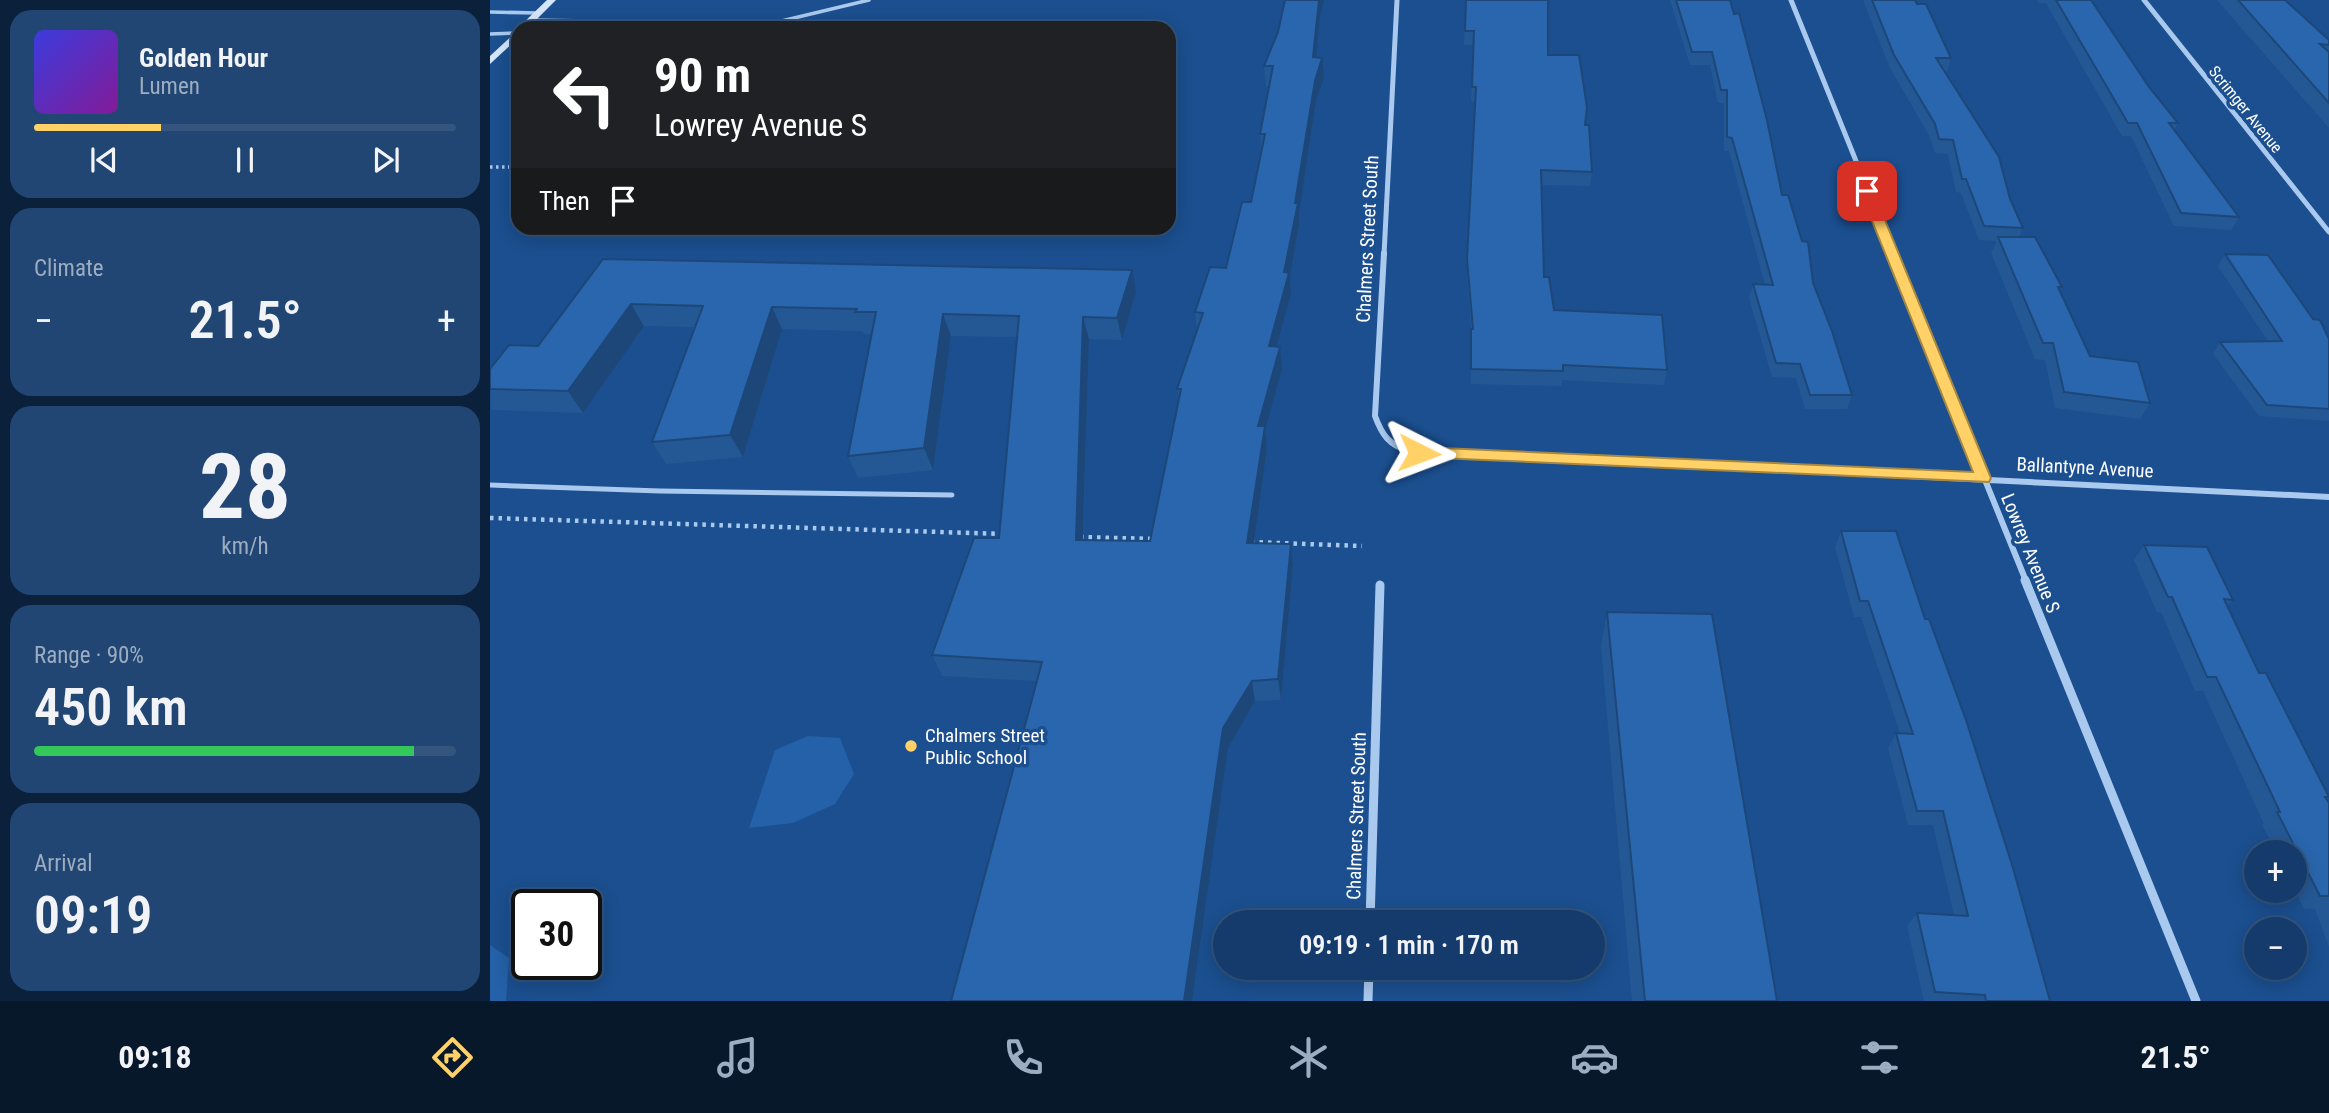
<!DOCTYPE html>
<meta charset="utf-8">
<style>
body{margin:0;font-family:"Roboto Condensed",sans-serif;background:#214673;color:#f1f3f6;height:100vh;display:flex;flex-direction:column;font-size:26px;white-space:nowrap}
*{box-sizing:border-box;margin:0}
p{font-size:23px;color:#9dadc1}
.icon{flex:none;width:38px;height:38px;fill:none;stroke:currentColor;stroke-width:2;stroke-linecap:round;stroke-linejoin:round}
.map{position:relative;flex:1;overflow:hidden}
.panel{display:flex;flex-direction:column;gap:10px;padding:10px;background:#0b203b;width:490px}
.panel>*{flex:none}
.hud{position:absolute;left:21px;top:21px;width:665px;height:214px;border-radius:21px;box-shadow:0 4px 18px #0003,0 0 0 2px #33557e;background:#202124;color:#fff;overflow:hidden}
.buttons{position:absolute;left:1754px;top:840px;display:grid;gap:14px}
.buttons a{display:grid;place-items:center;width:63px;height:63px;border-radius:50%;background:#143b6b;box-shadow:0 4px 18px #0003,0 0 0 2px #33557e;font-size:35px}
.speed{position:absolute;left:21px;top:889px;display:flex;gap:14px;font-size:35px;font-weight:700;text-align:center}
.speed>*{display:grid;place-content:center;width:91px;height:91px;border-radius:50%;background:#143b6b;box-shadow:0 4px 18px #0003,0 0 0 2px #33557e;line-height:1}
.speed .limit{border:4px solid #111;border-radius:10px;background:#fff;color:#111}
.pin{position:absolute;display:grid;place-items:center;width:60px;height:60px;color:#fff;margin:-30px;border-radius:14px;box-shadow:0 4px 10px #0006}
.me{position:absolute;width:77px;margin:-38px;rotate:93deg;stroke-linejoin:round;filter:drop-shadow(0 0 5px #0008)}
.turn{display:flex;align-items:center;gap:24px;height:147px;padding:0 28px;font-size:32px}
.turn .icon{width:91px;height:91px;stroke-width:2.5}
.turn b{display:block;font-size:49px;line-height:60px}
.then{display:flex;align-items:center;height:66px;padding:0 28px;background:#0003;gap:14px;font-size:26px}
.big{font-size:52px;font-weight:600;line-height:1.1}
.panel .widget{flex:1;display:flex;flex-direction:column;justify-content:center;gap:10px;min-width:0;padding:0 24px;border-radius:21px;background:#214673}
.panel .dial{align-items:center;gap:0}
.dial b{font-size:91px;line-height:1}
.song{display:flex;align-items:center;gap:21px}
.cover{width:84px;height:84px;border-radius:10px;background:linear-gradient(135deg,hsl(240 70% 55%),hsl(290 70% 35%))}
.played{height:7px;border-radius:4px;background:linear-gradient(90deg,#ffd166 30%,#33557e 30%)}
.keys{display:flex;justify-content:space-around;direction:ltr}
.heat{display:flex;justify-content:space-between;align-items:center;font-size:38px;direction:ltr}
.charge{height:10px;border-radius:5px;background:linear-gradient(90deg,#34c759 90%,#33557e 0)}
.trip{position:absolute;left:723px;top:910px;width:392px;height:70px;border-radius:35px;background:#143b6b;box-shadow:0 4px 18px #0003,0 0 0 2px #33557e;font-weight:600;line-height:70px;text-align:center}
.tabs{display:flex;height:112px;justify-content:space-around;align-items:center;background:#08182b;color:#9dadc1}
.tabs .icon{width:49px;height:49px}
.tabs .selected{color:#ffd166}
.tabs b{font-size:32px;color:#f1f3f6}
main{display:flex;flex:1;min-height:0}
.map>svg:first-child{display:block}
.green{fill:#2461a8}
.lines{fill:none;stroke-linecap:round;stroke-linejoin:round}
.path-far1{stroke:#a9c9ee;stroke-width:3.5;stroke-dasharray:2.5 3.5;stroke-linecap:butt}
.path{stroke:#a9c9ee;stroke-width:4.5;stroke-dasharray:3.5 5;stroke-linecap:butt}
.lane-far1{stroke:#a9c9ee;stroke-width:3.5}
.lane{stroke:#a9c9ee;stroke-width:5}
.street-far2{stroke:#a9c9ee;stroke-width:5}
.street-far1{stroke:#a9c9ee;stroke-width:6}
.street{stroke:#a9c9ee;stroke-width:9}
.secondary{fill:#d6e6fa;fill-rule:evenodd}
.wall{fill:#245895}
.shaded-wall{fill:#1d4779}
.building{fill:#2a66ad;stroke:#1d4779;stroke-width:2}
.route{fill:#ffd166;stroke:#a68842;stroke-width:2}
.poi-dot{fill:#ffd166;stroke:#1b4f8f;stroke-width:2.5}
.labels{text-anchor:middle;stroke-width:7;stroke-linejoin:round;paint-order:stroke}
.far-street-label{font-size:16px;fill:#fff;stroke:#1b4f8f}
.street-label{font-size:19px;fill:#fff;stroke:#1b4f8f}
.poi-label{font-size:19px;fill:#fff;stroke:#1b4f8f;text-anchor:start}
</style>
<main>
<section class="panel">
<div class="widget">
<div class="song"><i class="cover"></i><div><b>Golden Hour</b><p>Lumen</p></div></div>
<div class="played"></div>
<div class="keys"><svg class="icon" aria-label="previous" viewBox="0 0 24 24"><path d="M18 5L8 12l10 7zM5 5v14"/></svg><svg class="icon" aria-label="pause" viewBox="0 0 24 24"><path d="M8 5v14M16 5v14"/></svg><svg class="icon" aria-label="next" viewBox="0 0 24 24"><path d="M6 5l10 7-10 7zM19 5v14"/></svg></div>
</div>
<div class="widget"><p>Climate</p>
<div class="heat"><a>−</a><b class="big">21.5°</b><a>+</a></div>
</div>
<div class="widget dial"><b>28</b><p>km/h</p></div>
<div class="widget"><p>Range · 90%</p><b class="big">450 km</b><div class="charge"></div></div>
<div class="widget"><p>Arrival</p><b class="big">09:19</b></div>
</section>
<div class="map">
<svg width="1839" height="1001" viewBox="0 0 1839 1001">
<rect width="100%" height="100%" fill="#1b4f8f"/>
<path class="green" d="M318,736L350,738L364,774L345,804L303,823L259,828L285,750Z
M0,945L19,958L16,1001H0Z"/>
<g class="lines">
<path class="path-far1" d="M0,167H28"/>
<path class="path" d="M0,518L514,534
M590,537L665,539
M761,542L872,546"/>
<path class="lane-far1" d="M0,12L48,13
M41,20L279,24L379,0
M0,34L28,33"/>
<path class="lane" d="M0,485L170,491L462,495"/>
<path class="street-far2" d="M1301,0L1404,255
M1654,0L1839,232
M894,255L907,0"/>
<path class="street-far1" d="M894,253L885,416C892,435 899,445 919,451L1839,497
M1403,253L1536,581"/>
<path class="street" d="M1535,580L1706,1001
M880,922L890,585
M878,1001L879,968"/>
<path class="secondary" d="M57,0H66L38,28H28Z
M28,30V38L0,64V56Z"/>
</g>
<path class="wall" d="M976,0L1058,55L1095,125L1102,172L1100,186L1051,185L1054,277L1064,310L1177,370L1174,385L1072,380L1071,386L981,384L980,344L981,329L977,274L986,101H981L984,45H974Z
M1180,0H1240L1292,195L1362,395L1357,409H1315L1306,378L1282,377L1259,298L1263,284L1275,285L1239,151H1234V103H1228L1220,65H1200Z
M1373,0H1425L1461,58L1457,71H1454L1520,199L1533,228L1529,237L1572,287L1570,291L1600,356L1660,403L1650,419L1565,408L1555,360L1545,359L1501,253L1507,241L1489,240L1471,193L1466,192L1458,154L1445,153L1440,137L1400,68Z
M1547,0H1601L1659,87L1688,123L1684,131L1749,217L1741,230L1684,226L1641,136H1632L1556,3H1548Z
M1727,0H1795L1839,40V128Z
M830,17L826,57L834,78L826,101L809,214V225L800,277L801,294L787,347L792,369L775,431L777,448L764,544H801L803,566L791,700L765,701L738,748L702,1001H461L547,681L452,676L442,655L509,538L527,337L461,336L443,470L368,478L358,456L382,334H374L373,331L292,329L253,457L176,464L162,442L205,327L154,326L93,413L1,410L0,369L48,346L113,259L646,292L632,340L599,339L593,540L660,541L689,397L687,389L707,330L705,312L736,268L761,202L772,152L770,134L779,86H776L774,66Z
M1735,254L1823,319L1839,339V421L1769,416L1723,354L1730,342L1778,341L1728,266Z
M1351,531L1560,1001H1434L1417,926L1427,913L1464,915L1443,825H1418L1398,748L1406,733H1410L1371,617H1364L1345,547Z
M1654,545L1743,600L1737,606L1769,673L1839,797L1837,799L1839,803V947L1825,909H1814L1804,889V852H1786L1772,825L1774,824L1713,691H1705L1671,612H1667L1644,560Z
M1117,612L1287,1001H1142L1111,646Z"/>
<path class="shaded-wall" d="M829,0H834L830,17L824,78L823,57Z
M832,58L834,78L826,101L809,214V225L800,277L801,294L781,368L779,346L794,272L825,81Z
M642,270L646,292L632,340L627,318Z
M141,304L154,326L93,413L78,391Z
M282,307L292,329L253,457L240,435Z
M453,314L461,336L443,470L434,448Z
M593,317L599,339L592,561L586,540Z
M790,347L792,369L775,431L777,448L761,565L757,543L768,426Z
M801,544L803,566L791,700L788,679Z
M762,681L765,701L738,748L702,1001H694L733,728Z"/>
<path class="building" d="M795,0H829L823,57L832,58L825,81L805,203H808L794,272L799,273L779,346L790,347L768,426H775L757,543L801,544L788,679L762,681L733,728L694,1001H461L552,662L442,655L484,538H509L529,316L453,314L434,448L358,456L386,312H365L367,309L282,307L240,435L162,442L213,306L141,304L78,391L0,389V369L19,345L48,346L113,259L642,270L627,318L593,317L586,540L660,541L691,389H687L713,313L705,312L720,267L736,268L752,202H761L775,134H770L783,66H774L788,32Z
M976,0H1058V55H1089L1097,107L1095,125H1099L1102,172L1051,170L1054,277H1059L1064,310L1172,315L1177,370L1073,365V371L981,369V329H983L977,259L986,87H982L984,31H975Z
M1186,0H1240L1244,14L1249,13L1277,120L1292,195H1298L1312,241L1318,242L1323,283L1342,331L1362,395H1320L1310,364L1286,363L1263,284L1283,285L1242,138L1237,137V90H1231L1222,52H1202Z
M1382,0H1425L1427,4H1436L1461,58H1446L1509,157L1520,199L1533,228L1494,226L1476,179H1472L1463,140L1449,139L1445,124L1404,55Z
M1566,0H1601L1659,87L1688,123H1679L1749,217L1691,213L1647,123H1638Z
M1748,0H1795L1839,40V45L1830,44L1839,52V103Z
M1508,237H1545L1572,287H1568L1600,356L1648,362L1660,403L1574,392L1563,343H1553Z
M1735,254L1778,255L1823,319L1830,320L1839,339V409L1777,405L1730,342L1792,341Z
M1351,531H1406L1435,619H1439L1476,720L1523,868L1560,1001H1496L1495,995L1445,992L1427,913L1478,916L1453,811H1427L1406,733L1423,734L1378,601H1370Z
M1654,545L1717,547L1743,600L1734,599L1769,673H1776L1839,797H1835L1839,803V896H1830L1787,812H1790L1726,677H1717L1682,597H1678Z
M1117,612L1222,614L1287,1001H1155Z"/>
<path class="route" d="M1377,188L1383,191L1501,478L1499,482L924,457L922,453L929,447L1483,472L1370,191Z"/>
<circle class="poi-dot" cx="421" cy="746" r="7"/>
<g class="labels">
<g class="far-street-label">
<text transform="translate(1756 109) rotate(51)" y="6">Scrimger Avenue</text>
</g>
<g class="street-label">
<text transform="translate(877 239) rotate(-87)" y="7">Chalmers Street South</text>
<text transform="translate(1595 467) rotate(3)" y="7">Ballantyne Avenue</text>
<text transform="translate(1541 553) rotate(68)" y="7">Lowrey Avenue S</text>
<text transform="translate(866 816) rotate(-88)" y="7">Chalmers Street South</text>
</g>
<g class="poi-label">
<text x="435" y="742">Chalmers Street<tspan x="435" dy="22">Public School</tspan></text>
</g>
</g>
</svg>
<div class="buttons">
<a>+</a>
<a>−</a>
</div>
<div class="speed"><div class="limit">30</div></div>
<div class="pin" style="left:1377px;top:191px;background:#d93025"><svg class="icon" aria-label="arrive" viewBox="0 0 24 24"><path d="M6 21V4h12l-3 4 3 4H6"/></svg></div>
<svg class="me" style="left:929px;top:453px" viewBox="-20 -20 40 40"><path d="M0-17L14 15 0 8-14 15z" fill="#ffd166" stroke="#fff" stroke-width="4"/></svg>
<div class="trip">09:19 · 1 min · 170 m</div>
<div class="hud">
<div class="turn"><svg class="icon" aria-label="left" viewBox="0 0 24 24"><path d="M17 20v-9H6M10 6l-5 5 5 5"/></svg><div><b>90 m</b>Lowrey Avenue S</div></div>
<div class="then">Then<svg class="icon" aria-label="arrive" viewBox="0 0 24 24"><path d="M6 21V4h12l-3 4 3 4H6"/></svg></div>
</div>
</div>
</main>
<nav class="tabs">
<b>09:18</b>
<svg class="icon selected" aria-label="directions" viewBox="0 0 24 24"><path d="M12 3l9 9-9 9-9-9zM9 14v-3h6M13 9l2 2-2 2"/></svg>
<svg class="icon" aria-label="music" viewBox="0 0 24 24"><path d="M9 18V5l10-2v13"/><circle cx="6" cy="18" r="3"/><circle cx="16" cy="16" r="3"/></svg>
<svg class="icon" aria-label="phone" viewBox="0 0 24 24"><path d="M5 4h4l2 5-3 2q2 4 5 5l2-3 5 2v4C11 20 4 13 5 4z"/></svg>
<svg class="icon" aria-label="climate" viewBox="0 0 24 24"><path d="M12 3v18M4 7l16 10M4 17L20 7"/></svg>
<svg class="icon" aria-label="car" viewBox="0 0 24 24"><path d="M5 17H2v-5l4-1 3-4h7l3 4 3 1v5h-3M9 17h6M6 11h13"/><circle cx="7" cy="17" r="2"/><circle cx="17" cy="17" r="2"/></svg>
<svg class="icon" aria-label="filters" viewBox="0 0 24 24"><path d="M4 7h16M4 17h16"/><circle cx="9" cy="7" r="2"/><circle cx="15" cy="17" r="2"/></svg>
<b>21.5°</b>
</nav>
